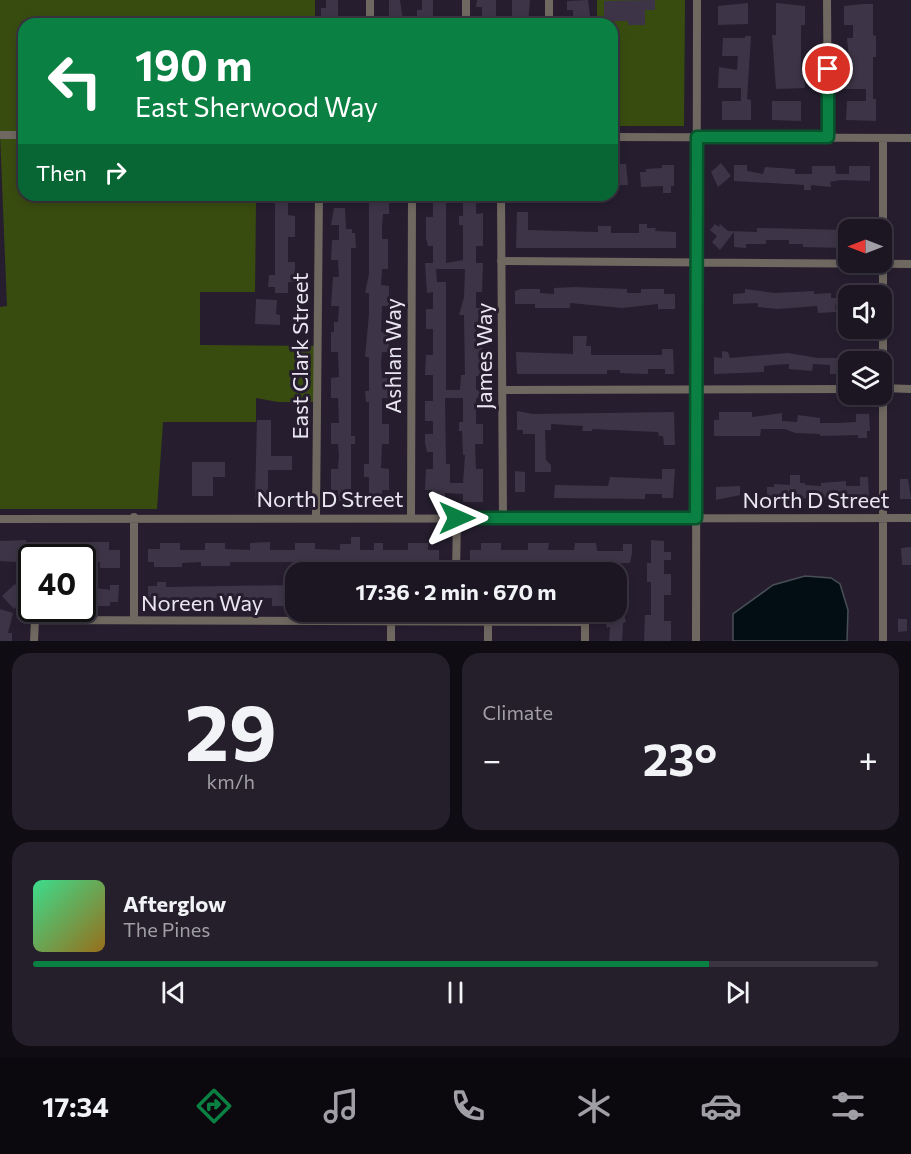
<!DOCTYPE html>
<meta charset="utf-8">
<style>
body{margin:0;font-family:Commissioner,sans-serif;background:#251f2b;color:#f1f3f6;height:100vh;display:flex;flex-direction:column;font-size:22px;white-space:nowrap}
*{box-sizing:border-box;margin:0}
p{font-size:20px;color:#a09fa6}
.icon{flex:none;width:33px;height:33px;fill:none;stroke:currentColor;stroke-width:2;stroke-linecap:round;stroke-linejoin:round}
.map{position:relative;height:641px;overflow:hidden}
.details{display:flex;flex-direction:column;gap:12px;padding:12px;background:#0f0c13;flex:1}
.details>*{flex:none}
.guide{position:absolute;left:18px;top:18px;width:600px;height:183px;border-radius:18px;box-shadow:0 3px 9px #0003,0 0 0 2px #3a3541;background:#0b8043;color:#fff;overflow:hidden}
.needle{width:39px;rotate:270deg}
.buttons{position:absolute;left:838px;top:219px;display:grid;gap:12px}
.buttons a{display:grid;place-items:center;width:54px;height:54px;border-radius:12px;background:#1c1623;box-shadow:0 3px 9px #0003,0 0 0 2px #3a3541;font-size:30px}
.speed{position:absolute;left:18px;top:544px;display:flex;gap:12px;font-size:30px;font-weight:700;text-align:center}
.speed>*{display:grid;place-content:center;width:78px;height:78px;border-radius:50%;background:#1c1623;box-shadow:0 3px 9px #0003,0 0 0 2px #3a3541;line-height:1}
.speed .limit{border:3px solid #111;border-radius:9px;background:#fff;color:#111}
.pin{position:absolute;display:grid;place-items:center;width:51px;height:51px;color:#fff;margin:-26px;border:3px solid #fff;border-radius:50%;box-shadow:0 2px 6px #0007}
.me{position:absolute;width:66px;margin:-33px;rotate:90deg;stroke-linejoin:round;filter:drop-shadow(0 0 4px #0008)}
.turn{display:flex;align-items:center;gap:21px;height:126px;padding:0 18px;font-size:27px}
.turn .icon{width:78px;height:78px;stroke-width:2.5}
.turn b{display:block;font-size:42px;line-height:51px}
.then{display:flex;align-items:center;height:57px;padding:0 18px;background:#0003;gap:12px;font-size:22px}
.big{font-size:45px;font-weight:700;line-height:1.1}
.details .widget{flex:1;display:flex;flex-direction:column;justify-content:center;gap:9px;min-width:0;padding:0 21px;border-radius:18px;background:#251f2b}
.details .dial{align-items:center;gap:0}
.dial b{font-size:78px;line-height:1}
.song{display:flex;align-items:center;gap:18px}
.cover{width:72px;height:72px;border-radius:9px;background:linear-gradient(135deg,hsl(150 70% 55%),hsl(40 70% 35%))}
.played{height:6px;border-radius:3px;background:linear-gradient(90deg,#0b8043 80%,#3a3541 80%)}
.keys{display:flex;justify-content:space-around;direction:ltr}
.heat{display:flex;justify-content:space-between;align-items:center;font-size:33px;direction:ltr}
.details .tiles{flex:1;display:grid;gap:12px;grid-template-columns:1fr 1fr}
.widget:last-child{grid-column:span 2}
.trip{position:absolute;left:285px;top:562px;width:342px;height:60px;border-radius:18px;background:#1c1623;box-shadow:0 3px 9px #0003,0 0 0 2px #3a3541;font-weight:700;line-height:60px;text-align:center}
.dock{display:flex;height:96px;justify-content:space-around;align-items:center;background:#0b090e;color:#a09fa6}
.dock .icon{width:42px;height:42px}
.dock .current{color:#0b8043}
.dock b{font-size:27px;color:#f1f3f6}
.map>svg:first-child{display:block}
.green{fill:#394c10}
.water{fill:#030e14;stroke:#484f56;stroke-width:1.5}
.building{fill:#3d3547;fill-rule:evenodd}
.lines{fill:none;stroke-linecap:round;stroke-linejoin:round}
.minor{stroke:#6e6860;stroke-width:8}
.route-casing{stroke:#07532c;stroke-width:15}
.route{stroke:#0b8043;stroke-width:10}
.labels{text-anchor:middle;stroke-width:6;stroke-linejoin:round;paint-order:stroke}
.street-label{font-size:22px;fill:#eae6f1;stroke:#261e2f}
</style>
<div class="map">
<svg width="911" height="641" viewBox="0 0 911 641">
<rect width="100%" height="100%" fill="#261e2f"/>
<path class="green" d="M0,0H315V24H24V195H212V201L256,200L255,292H200V345L321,346V402H278L256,398V422H163L157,509H0V307L7,306L0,134Z
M597,0H685L684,126H612V24H597Z"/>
<path class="water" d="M805,576L831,578L840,584L848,610L847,641H733V614L773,585Z"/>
<path class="building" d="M326,0H338V24H325V17H321V8H326Z
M389,0H400L403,21H399V24H389Z
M422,0H433V24H417V10H422Z
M477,0H496V24H482V7H476Z
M512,0H530L528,24H512Z
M588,0L591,24H573V10H567V1Z
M655,0V10H645V25H628V21H604V1Z
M748,3V24L718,25V6Z
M776,3L805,6V25H801V69L804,68L805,88L776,89L772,35H776Z
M863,4H873V35L876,36V57H873V99H876V121L846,120L847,101H866V89H843V69H850L847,38H853V25H844V6Z
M745,36H751L747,99L751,100V120H722V101H741V88H718L719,67L737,70L738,56H722L723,38H745Z
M772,101H801V121L772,120Z
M721,163L731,176L718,187L711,172Z
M612,164H626L628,185H612Z
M662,165H674V186H671V193H663V186L641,187L640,172H646V169L662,168Z
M734,165H747V171L763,174L765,167L795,169V174H812V166H835L836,174H849V166H870V181L840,180L830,182L831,187L811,185V190H804V185L734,181Z
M271,195H288V215L295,216V237H288V262H295V282H288V293H275V287H268L269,275H275V202L271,201Z
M369,195H389V214H383L382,226V239H388V269H382L381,285L389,286V306H382L381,332H389V352H382L381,363L382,378H389V398H382V424H389V444H382L381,468L389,469V490H382V501H369V477H364V464H369V402H366L365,391H369V357H365L369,314V293H365L369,274Z
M433,195H446V263L463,260V225H459V216H463V195H476V214L483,213V246H476V263H483L482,292H476V308H483V329H476V345H482L483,376H476V390H483V398H476V424H483V444H475L476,469H483V502H463V494L445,493V502L432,501V490H425L426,469H433V452H427L425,443V434H433V421H425V401H433V375H425L426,355H433V329H426V309H433V292L427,293L425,263H433V246H428L426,238V217H433ZM436,269H465L464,297L459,315H464L465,375H461L460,390H446V282H437ZM445,398H463V422H459V431H462L463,455H465L463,483H450V464H446Z
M334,208H345L346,229H352V233H355L356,248H351V436H355V444H351V501H338V490H331V469H338L339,455L338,444H331V423H339L338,398H331V378L339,377L338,352H331V332H334V322H338L339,306H331L333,277H339L338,260H331L332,240H339V225H331Z
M517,212H528V230L598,232V226H611V233H639V224H647V228H656L655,231L676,232V248H516Z
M715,224L719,227L720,224L728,231L757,232V228L849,230V248L803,247V244H789V240H766V244H746V248L734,247V232L720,250L712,242L717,236L710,230Z
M575,287L627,289V293H641V289H664V294H675V309H658V304L622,308L570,303V308H535V304H515V291L521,289H540V293L554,294V288Z
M745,289L774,293L814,291V294L831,293V298H837L838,305H835L836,312L818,313L817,306L778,309L758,307V303L733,304V294L745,293Z
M256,299L277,300L276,314L280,315V325L255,324Z
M573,336H587L586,346H591V355H662V349H673L674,374H665V369H648V374L620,373V370H607V374H517L516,352L573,354Z
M859,349L866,356L861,362H847Z
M722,351L728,352L730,358L788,353L818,358H843V374H830V365L813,364L812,371L789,369V364L772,365L764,366V372L714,374V357L722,358Z
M517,411L533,414L674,412L675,445H664L663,436H659L658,432L592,429V431H582L583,426L551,424V430H545L546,460L551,465V472H535V434H523V430H517Z
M719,412H752V417L782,413V421L797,422L798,415L820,418V423H836L856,422V414H869L870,431H867V438H858V435L820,436V434L795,433L785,429H761L760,436H714V420H719Z
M257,420H271V456H292V470H268V498H255Z
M192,462H225V477H213V496H192Z
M662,469H675L673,498H662V494H645V499L554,498L555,485L608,486L610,477L662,479Z
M515,471L525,472V492H515Z
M790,475H800V483H805V485L821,486V483L846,481V486H860V477H868L869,497L767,499V487H774V484L790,485Z
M900,479H908L911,499H900Z
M740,486V495L716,500V487Z
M351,537H360V550H374V543H383V550H408V543H428V550H439V568L405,567L406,563L388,562V569L338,568V563L282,562H230V566H201V562L182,563V567H154V562H148V549H160V543H180V550H205V543H225V549L250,550V543L270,542V550H295V543H315V549L340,550V544H351Z
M26,540V549L43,550V542H64L65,549H88V542H109V550H120V568H100V562H82V558H32V563L0,561V541Z
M651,540L664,541V552H671V560H664V574H671V595H664V621H671V641H644L645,615H651V582H647V563H651Z
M481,543H501V550H528V543H549L548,550H574L575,543H596L597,551H623V544H632V553L630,563L470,562V550H481Z
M911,547V565H902L901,548Z
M157,582H166V587L296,585V606H272V598H248L247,606H228L227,598H203V606H182V598H167V606H159V599H148V586H157Z
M15,584L27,597L14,609L2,596Z
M110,585H119L118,602H110V606H89V598H82V586L110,590Z
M619,593L620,597L623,596L625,605H622L626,622L623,623L622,641H609L610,627L607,628L605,620L612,619L610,612H616Z
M0,609L13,613L8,633H12V641H0Z
M898,619H907V631L898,632Z"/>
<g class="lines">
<path class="minor" d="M370,0V24
M827,0L828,137
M466,24V0
M549,24V0
M0,135H24
M612,137L911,138
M883,138V641
M501,195L503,518
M501,261L911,264
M882,388L911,389
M502,390L849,389
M316,517L319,195
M411,517L412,195
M0,519L911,518
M456,573L457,518
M134,620V517
M488,622V641
M34,641L35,620L585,622V641
M391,641V621
M696,641L697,0"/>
</g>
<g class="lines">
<defs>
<path id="route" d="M457,518H696L697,137H828V69"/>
</defs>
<use href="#route" class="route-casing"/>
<use href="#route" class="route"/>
</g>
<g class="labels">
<g class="street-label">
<text transform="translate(300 356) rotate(-90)" y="8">East Clark Street</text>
<text transform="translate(393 356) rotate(-90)" y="8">Ashlan Way</text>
<text transform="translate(484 356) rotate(-90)" y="8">James Way</text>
<text x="330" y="507">North D Street</text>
<text x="816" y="508">North D Street</text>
<text x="202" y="611">Noreen Way</text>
</g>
</g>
</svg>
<div class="buttons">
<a><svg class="needle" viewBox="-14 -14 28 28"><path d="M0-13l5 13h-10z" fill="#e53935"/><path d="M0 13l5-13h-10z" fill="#a09fa6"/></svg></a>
<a><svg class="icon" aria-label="sound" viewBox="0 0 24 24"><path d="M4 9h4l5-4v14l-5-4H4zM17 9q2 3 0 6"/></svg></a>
<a><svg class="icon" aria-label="layers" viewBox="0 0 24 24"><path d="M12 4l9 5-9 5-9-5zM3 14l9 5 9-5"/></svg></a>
</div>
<div class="speed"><div class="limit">40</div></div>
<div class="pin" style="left:828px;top:69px;background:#d93025"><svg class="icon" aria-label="arrive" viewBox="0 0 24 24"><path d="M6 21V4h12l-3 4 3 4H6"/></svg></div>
<svg class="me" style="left:457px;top:518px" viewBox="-20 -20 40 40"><path d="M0-17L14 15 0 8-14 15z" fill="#0b8043" stroke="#fff" stroke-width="4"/></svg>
<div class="trip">17:36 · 2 min · 670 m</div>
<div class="guide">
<div class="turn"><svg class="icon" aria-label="left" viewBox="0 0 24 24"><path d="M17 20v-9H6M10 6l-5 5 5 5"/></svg><div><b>190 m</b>East Sherwood Way</div></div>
<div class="then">Then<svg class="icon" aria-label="right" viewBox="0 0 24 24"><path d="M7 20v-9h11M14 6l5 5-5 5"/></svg></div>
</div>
</div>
<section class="details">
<div class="tiles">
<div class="widget dial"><b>29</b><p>km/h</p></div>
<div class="widget"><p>Climate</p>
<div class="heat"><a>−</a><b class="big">23°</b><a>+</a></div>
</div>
<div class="widget">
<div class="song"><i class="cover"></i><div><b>Afterglow</b><p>The Pines</p></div></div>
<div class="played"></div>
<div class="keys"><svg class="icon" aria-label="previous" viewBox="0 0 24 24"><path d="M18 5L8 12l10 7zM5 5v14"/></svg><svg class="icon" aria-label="pause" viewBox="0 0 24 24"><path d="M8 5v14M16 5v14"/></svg><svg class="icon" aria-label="next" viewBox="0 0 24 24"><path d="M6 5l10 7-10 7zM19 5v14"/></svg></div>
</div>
</div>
</section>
<nav class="dock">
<b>17:34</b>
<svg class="icon current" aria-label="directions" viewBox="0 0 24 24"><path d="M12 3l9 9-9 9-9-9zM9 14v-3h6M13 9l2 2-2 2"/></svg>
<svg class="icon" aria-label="music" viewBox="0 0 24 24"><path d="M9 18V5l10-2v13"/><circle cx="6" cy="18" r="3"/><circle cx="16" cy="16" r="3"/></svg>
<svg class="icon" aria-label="phone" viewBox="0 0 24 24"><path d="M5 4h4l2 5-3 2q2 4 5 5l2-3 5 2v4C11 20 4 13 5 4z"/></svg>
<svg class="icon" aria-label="climate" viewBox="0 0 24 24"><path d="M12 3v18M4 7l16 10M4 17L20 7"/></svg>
<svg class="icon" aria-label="car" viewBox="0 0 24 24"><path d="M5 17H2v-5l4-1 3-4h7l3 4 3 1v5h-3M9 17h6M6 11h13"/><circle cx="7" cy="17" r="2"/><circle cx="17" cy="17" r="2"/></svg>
<svg class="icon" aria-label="filters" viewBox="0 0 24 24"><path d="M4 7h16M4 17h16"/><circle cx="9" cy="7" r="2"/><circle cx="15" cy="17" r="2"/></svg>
</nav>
